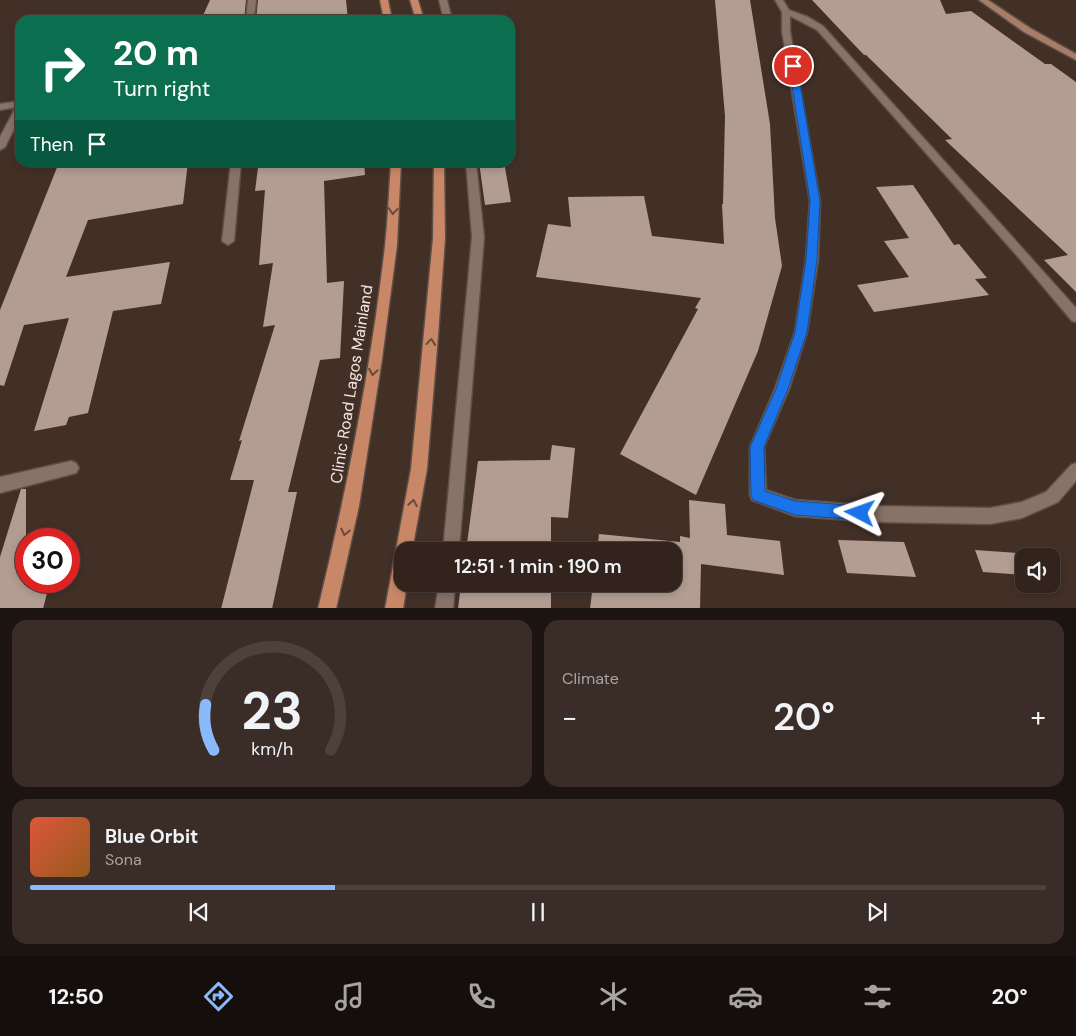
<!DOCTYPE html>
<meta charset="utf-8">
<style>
body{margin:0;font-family:"DM Sans",sans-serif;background:#3a2c26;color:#f1f3f6;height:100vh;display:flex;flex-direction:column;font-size:19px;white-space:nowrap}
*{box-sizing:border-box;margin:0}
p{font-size:16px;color:#a8a4a4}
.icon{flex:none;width:28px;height:28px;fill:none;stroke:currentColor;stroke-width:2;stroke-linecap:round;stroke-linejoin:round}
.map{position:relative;height:608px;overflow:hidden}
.details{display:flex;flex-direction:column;gap:12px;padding:12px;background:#1c1410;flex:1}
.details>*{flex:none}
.guide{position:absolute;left:15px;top:15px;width:500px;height:152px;border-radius:15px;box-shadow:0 2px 8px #0003,0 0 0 1px #4d413b;background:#0b6e4f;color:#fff;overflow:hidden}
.fabs{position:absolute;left:1015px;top:548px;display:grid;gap:10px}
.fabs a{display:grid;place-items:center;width:45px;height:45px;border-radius:10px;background:#32241d;box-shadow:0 2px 8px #0003,0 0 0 1px #4d413b;font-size:25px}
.speed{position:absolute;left:15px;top:528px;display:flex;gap:10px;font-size:25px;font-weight:700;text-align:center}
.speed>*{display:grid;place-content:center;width:65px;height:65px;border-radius:50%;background:#32241d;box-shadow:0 2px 8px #0003,0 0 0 1px #4d413b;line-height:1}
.speed .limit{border:8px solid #d22;background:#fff;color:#111}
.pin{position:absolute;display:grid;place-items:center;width:42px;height:42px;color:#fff;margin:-21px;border:2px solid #fff;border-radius:50%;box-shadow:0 1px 5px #0007}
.me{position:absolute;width:55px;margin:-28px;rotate:274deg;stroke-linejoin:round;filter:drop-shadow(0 0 4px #0008)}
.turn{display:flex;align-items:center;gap:18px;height:105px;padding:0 15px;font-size:22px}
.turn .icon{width:65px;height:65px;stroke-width:2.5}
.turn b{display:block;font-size:35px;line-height:42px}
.then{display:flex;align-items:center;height:48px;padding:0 15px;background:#0003;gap:10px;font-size:19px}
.big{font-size:38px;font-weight:600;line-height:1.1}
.details .widget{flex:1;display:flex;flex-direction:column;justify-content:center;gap:8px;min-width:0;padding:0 18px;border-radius:15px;background:#3a2c26}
.details .dial{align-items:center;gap:0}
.dial svg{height:130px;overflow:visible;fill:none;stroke:#4d413b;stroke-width:7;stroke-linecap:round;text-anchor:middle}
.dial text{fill:#f1f3f6;stroke:none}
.song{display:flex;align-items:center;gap:15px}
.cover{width:60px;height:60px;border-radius:8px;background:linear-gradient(135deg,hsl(10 70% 55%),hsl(30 70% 35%))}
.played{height:5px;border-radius:2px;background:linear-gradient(90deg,#8abafc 30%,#4d413b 30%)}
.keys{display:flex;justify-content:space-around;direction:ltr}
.heat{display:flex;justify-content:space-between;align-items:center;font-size:28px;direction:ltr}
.details .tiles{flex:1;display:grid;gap:12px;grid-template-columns:1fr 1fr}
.widget:last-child{grid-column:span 2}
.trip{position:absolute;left:394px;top:542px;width:288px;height:50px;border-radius:15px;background:#32241d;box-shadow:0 2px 8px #0003,0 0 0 1px #4d413b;font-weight:600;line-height:50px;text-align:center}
.tabs{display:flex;height:80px;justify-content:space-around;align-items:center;background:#140e0c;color:#a8a4a4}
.tabs .icon{width:35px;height:35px}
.tabs .active{color:#8abafc}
.tabs b{font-size:22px;color:#f1f3f6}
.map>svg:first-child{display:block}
.building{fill:#b39d92}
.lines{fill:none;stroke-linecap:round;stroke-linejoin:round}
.street-casing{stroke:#5d4e46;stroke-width:3}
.secondary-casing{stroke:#5d4e46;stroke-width:3}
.primary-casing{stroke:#5d4e46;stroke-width:3}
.street{fill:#887369;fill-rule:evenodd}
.secondary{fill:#a87d68;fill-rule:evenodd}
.primary{fill:#c88767;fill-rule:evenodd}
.oneway{stroke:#6a4a3a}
.route{fill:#1a73e8;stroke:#114b97}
.labels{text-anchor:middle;stroke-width:5;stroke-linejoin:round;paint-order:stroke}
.street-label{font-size:16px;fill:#f3e6e1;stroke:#423027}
</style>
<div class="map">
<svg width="1076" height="609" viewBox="0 0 1076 609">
<rect width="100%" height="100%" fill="#423027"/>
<path class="building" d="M210,0H246L244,20H201Z
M258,0H346L348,20H256Z
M715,0H750L770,124L775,218L782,266L758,351L696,495L620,454L698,309L695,308L701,298L536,277L548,224L571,227L568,197L644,196L652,236L724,244L722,204H723L725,116Z
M812,0H940L946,14L971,11L1045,64H1051L1076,82V292L1044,260L1068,255L945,140L952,139L866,55H864Z
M78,162H188L183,204L88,220L66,277L170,262L161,304L113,311L88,413L69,417L66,425L34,431L69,318L24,325L4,386L0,385V310L58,165Z
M296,162H364L365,175L324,181L327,283L344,281L340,358L320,360L288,492H297L272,609H221L254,480H230L242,440L239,441L275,325L263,327L273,263L259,265L265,190L255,191L258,168Z
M479,162H504L511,202L485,205Z
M913,185L954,245L959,244L987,278L975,279L989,295L874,312L857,285L909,277L884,241L909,238L876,187Z
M552,445L575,448L568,518L551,517V551H466L478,461L550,460Z
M21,489H26V581H50L43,609H0V557Z
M689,500L725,504L727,535L780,541L784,575L701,564L700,609H590L593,584H672V551H597L599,534L680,542V536L690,538Z
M838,540L904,542L916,577L847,573Z
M975,550L1045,555L1046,556H1024V575L983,572Z
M461,584H551V609H458Z"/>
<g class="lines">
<defs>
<path id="street" d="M248,0H256L254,20H246Z
M439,0H447L452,20H444Z
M775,0H783L789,10L808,17L823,26L1076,308V322L1072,321L1019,258L817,30L790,16V31L820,201L818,260L807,332L789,389L764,447L766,490L795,500L876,506L990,508L1022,502L1046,492L1071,465L1076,463V481L1058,502L1022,518L990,524L876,522L795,516L752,500L750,495V447L775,389L795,332L806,260L810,201L782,31V12Z
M20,101V117L5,147L0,150V137L16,107L0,110V104Z
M231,162H241L234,241L228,245L222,241Z
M466,162H476L484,237L459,551H443L472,237Z
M71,461L76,463L79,468L76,473L0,493V477Z
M439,584H455L453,609H435Z"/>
<path id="secondary" d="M979,0H988L1030,28L1076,54V60L1024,32Z"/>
<path id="primary" d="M380,0H388L392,20H384Z
M410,0H418L424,20H416Z
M391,162H401L397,245L382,359L359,506L336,609H318C347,489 371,368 385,246C388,218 389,190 391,162Z
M434,162H444L445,238L438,336L427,469L412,551H402V584H407L403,609H385L411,469L433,238Z"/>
</defs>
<use href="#street" class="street-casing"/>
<use href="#secondary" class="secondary-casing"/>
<use href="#primary" class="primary-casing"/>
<use href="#street" class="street"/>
<use href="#secondary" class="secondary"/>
<use href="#primary" class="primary"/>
</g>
<defs><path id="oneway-chevron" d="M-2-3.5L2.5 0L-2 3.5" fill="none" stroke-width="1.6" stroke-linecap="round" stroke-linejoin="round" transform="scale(1.25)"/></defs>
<g class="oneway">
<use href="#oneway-chevron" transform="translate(393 211) rotate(94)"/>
<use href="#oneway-chevron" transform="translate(431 342) rotate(-85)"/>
<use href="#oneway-chevron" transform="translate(373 372) rotate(99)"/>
<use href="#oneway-chevron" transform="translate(413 503) rotate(-80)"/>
<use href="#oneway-chevron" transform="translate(345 532) rotate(103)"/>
</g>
<path class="route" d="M793,64L797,66L820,201L817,260L807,332L788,389L764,447L765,491L795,501L860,506L865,508L867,513L865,518L860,520L795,515L753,500L751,495L750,447L776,389L795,332L806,260L810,201L789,66Z"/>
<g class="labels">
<g class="street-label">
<text transform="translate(351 384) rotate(-81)" y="6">Clinic Road Lagos Mainland</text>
</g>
</g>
</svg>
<div class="fabs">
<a><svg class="icon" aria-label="sound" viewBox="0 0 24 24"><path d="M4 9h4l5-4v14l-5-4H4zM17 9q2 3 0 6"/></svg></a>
</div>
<div class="speed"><div class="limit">30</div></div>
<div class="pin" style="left:793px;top:66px;background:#d93025"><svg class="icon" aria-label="arrive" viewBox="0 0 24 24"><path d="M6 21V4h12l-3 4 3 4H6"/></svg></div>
<svg class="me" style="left:860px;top:513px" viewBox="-20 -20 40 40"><path d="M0-17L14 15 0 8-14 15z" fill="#1a73e8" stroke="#fff" stroke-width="4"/></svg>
<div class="trip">12:51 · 1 min · 190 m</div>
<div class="guide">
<div class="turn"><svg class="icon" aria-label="right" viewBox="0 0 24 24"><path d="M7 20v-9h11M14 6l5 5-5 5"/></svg><div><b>20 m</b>Turn right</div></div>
<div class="then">Then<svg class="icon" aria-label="arrive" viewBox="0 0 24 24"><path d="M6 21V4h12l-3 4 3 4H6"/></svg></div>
</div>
</div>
<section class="details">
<div class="tiles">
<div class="widget dial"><svg viewBox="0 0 100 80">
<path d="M14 69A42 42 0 1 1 86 69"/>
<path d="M14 69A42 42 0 0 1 9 41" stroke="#8abafc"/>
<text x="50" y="56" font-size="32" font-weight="700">23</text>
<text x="50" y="72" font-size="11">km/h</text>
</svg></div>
<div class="widget"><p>Climate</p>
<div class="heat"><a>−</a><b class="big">20°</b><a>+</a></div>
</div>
<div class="widget">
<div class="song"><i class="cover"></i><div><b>Blue Orbit</b><p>Sona</p></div></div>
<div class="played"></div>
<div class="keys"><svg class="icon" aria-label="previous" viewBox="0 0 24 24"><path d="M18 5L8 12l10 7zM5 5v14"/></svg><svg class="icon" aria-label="pause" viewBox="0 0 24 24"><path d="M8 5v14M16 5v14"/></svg><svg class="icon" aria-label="next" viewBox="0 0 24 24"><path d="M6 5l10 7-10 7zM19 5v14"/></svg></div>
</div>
</div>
</section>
<nav class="tabs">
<b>12:50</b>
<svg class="icon active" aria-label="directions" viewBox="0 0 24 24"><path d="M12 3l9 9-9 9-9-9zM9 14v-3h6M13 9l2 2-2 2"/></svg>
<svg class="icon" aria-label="music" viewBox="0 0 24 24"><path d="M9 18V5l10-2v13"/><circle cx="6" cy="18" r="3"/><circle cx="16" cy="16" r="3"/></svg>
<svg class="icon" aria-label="phone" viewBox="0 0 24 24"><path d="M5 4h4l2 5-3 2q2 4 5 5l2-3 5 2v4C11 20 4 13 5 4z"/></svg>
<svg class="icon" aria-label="climate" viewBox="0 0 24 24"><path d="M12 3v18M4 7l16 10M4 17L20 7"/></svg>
<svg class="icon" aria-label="car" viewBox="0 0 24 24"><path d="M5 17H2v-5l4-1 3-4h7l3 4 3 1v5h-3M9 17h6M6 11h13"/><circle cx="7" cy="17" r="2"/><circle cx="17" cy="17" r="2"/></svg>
<svg class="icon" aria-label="filters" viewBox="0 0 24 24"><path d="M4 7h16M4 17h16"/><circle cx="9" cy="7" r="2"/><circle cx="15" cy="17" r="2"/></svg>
<b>20°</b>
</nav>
